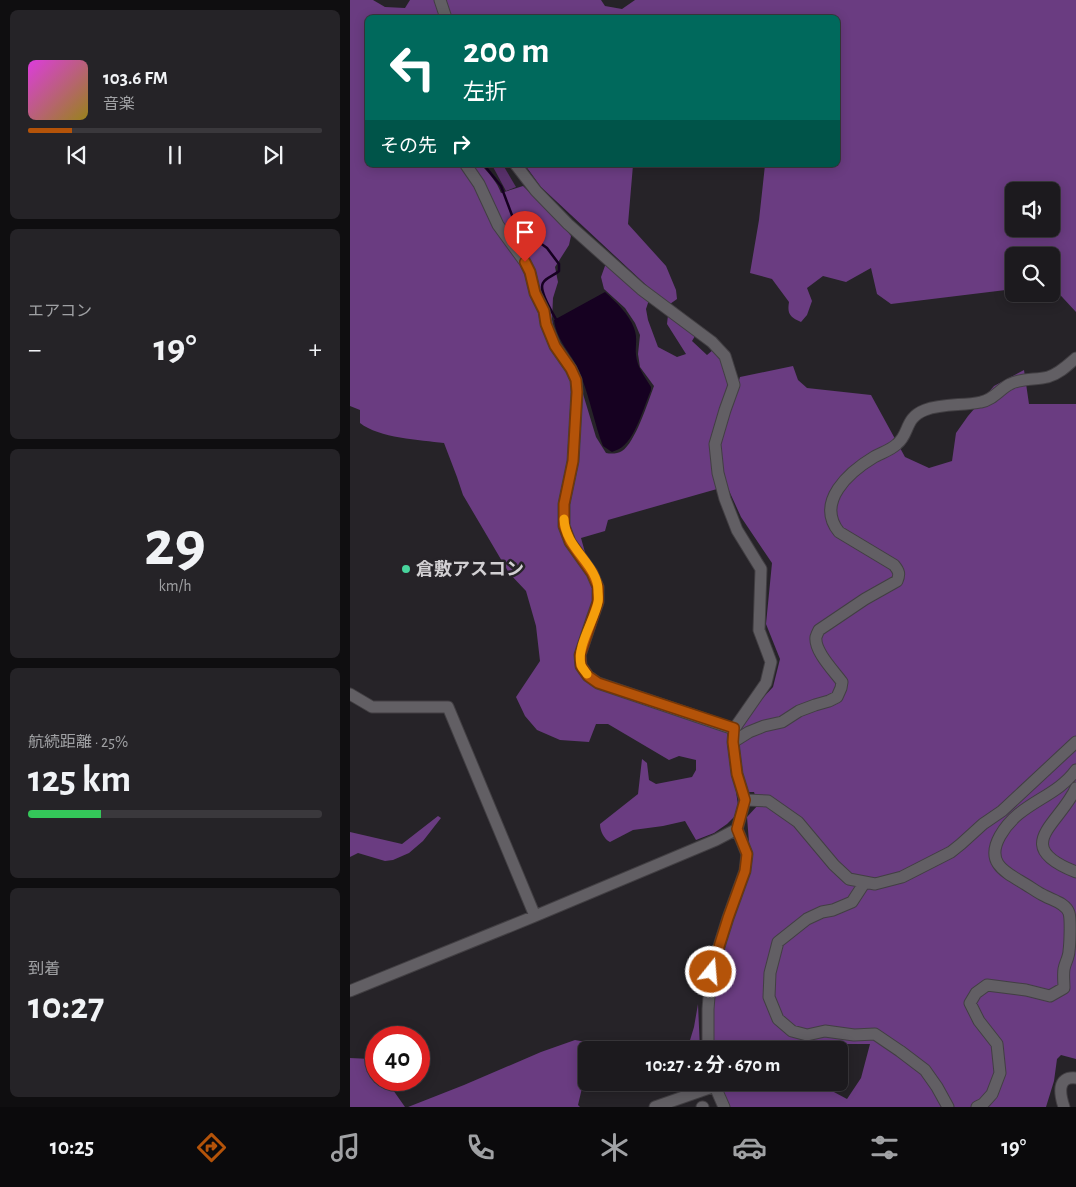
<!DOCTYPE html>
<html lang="ja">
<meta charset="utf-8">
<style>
body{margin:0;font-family:"Alegreya Sans","Noto Sans JP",sans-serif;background:#252327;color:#f1f3f6;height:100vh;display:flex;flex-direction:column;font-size:19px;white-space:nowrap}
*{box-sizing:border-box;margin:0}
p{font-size:16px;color:#a0a1a4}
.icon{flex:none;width:28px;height:28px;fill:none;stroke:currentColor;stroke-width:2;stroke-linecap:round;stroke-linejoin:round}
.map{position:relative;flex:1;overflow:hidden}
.panel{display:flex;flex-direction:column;gap:10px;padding:10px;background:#0f0e10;width:350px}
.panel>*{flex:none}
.guide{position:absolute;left:15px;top:15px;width:475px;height:152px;border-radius:8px;box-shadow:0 2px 12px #0003,0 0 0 1px #3a383c;background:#00695c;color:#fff;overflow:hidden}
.tools{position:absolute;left:655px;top:182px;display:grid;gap:10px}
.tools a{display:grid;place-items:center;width:55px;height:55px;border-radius:8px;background:#1c1a1e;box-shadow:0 2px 12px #0003,0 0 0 1px #3a383c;font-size:25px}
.speed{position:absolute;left:15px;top:1026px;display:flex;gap:10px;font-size:25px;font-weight:700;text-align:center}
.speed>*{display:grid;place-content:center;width:65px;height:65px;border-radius:50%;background:#1c1a1e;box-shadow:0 2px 12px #0003,0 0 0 1px #3a383c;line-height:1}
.speed .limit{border:8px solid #d22;background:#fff;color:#111}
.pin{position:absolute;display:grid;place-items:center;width:42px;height:42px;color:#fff;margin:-51px -21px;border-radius:50% 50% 50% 0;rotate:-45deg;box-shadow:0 0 5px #0007}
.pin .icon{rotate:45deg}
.me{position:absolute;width:55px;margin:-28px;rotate:17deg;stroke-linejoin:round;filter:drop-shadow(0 0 4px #0008)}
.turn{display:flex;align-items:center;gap:18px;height:105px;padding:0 15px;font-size:22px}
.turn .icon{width:65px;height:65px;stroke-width:2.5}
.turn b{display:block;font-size:35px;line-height:42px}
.then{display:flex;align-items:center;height:48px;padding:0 15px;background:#0003;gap:10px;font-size:19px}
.big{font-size:38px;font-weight:700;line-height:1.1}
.panel .card{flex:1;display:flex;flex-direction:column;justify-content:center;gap:8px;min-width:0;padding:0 18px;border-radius:8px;background:#252327}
.panel .dial{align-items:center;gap:0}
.dial b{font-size:65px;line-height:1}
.song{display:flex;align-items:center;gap:15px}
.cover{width:60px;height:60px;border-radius:8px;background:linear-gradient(135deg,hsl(300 70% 55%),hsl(50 70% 35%))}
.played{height:5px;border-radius:2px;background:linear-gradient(90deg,#b45309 15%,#3a383c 15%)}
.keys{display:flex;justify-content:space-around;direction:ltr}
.heat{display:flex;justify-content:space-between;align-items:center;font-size:28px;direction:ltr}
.charge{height:8px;border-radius:4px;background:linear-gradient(90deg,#34c759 25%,#3a383c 0)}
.trip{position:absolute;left:228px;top:1041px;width:270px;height:50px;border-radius:8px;background:#1c1a1e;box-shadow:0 2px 12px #0003,0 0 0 1px #3a383c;font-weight:700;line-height:50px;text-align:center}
.tab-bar{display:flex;height:80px;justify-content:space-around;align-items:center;background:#0b0a0c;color:#a0a1a4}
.tab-bar .icon{width:35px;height:35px}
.tab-bar .on{color:#b45309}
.tab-bar b{font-size:22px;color:#f1f3f6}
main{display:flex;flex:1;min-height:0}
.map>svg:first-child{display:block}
.green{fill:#59316c}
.forest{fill:#6a3c81;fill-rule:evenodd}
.water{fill:#160121}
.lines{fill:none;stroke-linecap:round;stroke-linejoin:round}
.stream{stroke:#160121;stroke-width:2.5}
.minor-casing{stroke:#423f43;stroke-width:13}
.minor{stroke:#625f64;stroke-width:11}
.route-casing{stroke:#753606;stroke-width:12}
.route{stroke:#b45309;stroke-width:9}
.slow{stroke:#f59e0b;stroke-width:9}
.poi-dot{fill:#48d49d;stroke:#262328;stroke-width:2}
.labels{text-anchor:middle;stroke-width:5;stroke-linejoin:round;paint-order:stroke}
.poi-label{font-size:18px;font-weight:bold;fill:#d2d0d3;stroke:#262328;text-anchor:start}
</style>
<main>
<section class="panel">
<div class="card">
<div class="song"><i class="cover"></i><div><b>103.6 FM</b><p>音楽</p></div></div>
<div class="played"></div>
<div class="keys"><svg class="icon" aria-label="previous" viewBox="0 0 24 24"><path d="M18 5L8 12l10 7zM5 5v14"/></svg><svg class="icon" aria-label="pause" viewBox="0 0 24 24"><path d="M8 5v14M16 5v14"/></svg><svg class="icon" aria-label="next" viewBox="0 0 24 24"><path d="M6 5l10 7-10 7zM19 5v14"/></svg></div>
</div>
<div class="card"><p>エアコン</p>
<div class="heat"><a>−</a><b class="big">19°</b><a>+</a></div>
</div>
<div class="card dial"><b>29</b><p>km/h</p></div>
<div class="card"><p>航続距離 · 25%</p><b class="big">125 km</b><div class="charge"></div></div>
<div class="card"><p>到着</p><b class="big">10:27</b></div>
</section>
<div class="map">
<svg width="726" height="1107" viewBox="0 0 726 1107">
<rect width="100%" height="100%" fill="#262328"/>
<path class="green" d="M142,165H153L166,187L156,191Z"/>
<path class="forest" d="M0,0H23L35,7L55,8L60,0H85L90,17L18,18V165H131C139,173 147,182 151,193L173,186L211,223L221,236L219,245L205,267L208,282L203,298L202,319L205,337L221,359L227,374L246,437L256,453C261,454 267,454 272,451C285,443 298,402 304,386L290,367L288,354L290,335L285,323L275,308L254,289L251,277L256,263L299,300L296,309L298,320L308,347L327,357L336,354L317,324L318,315L345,336L342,341L357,355L364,349L373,358L380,385L370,410L367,489L258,520L255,531L231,538L243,581L245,595L230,643L239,681L377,731L388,805L385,816L377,824L364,833L346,840L335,821L313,826L283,830L260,842C254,839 250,831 250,824L288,794L292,759L297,763L299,780L306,784L342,777L346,770V760L329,756L319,760L258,724H246L239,742L210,740L187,730L175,716L166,697L190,661L186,626L176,591L159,573L113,495L107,477L94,443C70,440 29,438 10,423V410L0,406Z
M95,0H251L255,6L272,9L285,0H726V312L701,285V256H664V289L541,304L527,294L521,268L496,282L473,276L457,288L462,301L457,315L451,322C440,317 437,314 439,302L422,279L400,273L409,220L415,165H488V18H100ZM664,191H701V229H664Z
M175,165H283L278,224L316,266L326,290L327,299L320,304L309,297L191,187Z
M443,366L448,380L457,388L521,395L555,457L579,468L602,461L606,433L618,416L644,386L674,370L679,404H726V1059L711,1055L707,1059L704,1081L696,1107H377L367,1083H467L497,1099L511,1078L520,1044H490L471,1050H450L422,1045L421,1050H363L362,1045L365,976L381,924L401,868L397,817L408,805L404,792H397L388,751V730L397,715L423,687L430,659L416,624L422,563L391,517L376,484L371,456V441L390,377Z
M88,816L91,818L73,841L59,853L43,860L35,861L8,853L0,857V832L52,844Z
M348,1004L350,1050H337L344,1027Z
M225,1040L247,1044L256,1050H236V1082L255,1083L232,1088L228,1105L230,1107H58L114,1085L191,1052Z
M0,1058L21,1059L26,1067V1080H36L55,1107H0Z
M260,1083H313L290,1091L277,1088Z"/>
<path class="water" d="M255,292C266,302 279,314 284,328C288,338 285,346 286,355C287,367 295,377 301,387V390C294,406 285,441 269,449C267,450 264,451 262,452L253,446L250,438C243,416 238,392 229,371C221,352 207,342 204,320Z"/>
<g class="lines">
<path class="stream" d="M134,165L151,186L163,218L178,234L197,248L209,264V271C204,276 196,277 193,283C188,291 203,313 207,321"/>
<defs>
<path id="minor" d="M90,0L96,18
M116,165L129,184L148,225L175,262L180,272L185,293L194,311L196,324L205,346L221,369L226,380L227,392L223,461L214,504V526L220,542L242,573L248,587V602L242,619L230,655L231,666L238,676L248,683L384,729
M166,165L186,191L218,224L291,289L362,342L375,356L384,385L375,410L365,444L368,473L375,499L387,530L411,569L409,630L421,662L416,683L384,729L383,742L387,774L395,800L387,829L397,854L395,871L378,918L361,972L358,1009V1050
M0,694L22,707H98L185,916
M383,742L399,732L414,726L432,722L449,711L465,705L479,701L487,697L491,688L492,682C484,671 464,651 466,637C467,634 468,632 469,630L515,599L547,581C550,574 549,571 544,565L489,532C465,502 499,472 524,457C531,453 541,450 547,444C560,434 554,418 575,410C593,403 613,406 631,402C643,400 650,389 660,384C671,378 686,380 698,377C709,374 718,365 726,358
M726,788C709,825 660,846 726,872
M395,800L418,801L448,822L484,865L499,879L525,884L552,877L601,852L611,844L633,824L652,811L726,742
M515,882L502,902L483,910L472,912L457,919L428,942L420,973L419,997L428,1019L442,1031L457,1035L475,1031L504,1035L525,1034L550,1051L575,1070L587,1087L598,1107
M0,991L185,916L366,840L387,829
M363,1082L374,1107
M305,1107L365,1086
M352,1107H353
M627,1107L633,1104L642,1094L650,1073L647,1044L629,1021L620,1003L626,993L637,985L676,990L700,996L714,988C714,982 713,975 714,969C715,963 719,957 719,951C720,944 721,919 719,913C716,903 702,900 695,896C688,893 682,888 675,884C655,872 635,863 650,836C669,802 705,799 726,770
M714,1107C710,1095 706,1076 726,1078"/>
</defs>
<use href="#minor" class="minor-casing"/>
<use href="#minor" class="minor"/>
</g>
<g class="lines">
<defs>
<path id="route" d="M175,262L180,272L185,293L194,311L196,324L205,346L221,369L226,380L227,392L223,461L214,504V526L220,542L242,573L248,587V602L230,655L231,666L238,676L248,683L384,728L383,742L387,774L395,800L387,829L397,854L395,871L378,918L361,972"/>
</defs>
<use href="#route" class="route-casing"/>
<use href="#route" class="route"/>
<path class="slow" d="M214,519C215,548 248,565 248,590C248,594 249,599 248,602C245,619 226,647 231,665C232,668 235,671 237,674"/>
</g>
<circle class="poi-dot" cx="56" cy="569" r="5"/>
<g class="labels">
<g class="poi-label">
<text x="66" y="575">倉敷アスコン</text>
</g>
</g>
</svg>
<div class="tools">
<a><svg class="icon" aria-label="sound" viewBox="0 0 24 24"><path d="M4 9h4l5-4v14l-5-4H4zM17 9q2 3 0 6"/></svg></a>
<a><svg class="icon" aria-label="search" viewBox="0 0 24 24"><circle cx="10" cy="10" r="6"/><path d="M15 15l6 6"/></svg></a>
</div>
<div class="speed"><div class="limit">40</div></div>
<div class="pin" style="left:175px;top:262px;background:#d93025"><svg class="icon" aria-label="arrive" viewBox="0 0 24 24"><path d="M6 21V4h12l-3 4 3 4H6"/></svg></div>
<svg class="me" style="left:361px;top:972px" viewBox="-20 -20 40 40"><circle r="17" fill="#b45309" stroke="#fff" stroke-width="3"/><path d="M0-11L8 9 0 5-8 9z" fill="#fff"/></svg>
<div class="trip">10:27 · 2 分 · 670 m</div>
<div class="guide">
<div class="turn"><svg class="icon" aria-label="left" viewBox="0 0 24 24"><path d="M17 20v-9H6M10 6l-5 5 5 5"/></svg><div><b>200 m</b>左折</div></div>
<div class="then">その先<svg class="icon" aria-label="right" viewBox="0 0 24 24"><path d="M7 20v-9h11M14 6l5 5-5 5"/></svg></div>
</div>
</div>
</main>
<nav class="tab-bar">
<b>10:25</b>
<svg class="icon on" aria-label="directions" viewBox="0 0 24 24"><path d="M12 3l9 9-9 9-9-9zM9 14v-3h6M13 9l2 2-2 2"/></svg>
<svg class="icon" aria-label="music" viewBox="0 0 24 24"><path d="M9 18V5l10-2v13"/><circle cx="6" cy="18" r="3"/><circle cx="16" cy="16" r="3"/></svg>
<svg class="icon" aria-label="phone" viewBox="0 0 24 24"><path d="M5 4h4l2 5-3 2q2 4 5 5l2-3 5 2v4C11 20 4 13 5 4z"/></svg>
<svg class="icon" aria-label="climate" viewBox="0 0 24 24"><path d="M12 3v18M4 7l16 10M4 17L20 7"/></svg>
<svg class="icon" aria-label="car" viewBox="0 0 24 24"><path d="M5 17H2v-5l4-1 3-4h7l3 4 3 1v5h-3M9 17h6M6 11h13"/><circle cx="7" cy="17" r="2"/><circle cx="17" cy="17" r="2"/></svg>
<svg class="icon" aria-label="filters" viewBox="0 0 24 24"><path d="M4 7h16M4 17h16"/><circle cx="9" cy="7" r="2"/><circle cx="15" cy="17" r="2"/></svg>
<b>19°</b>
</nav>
